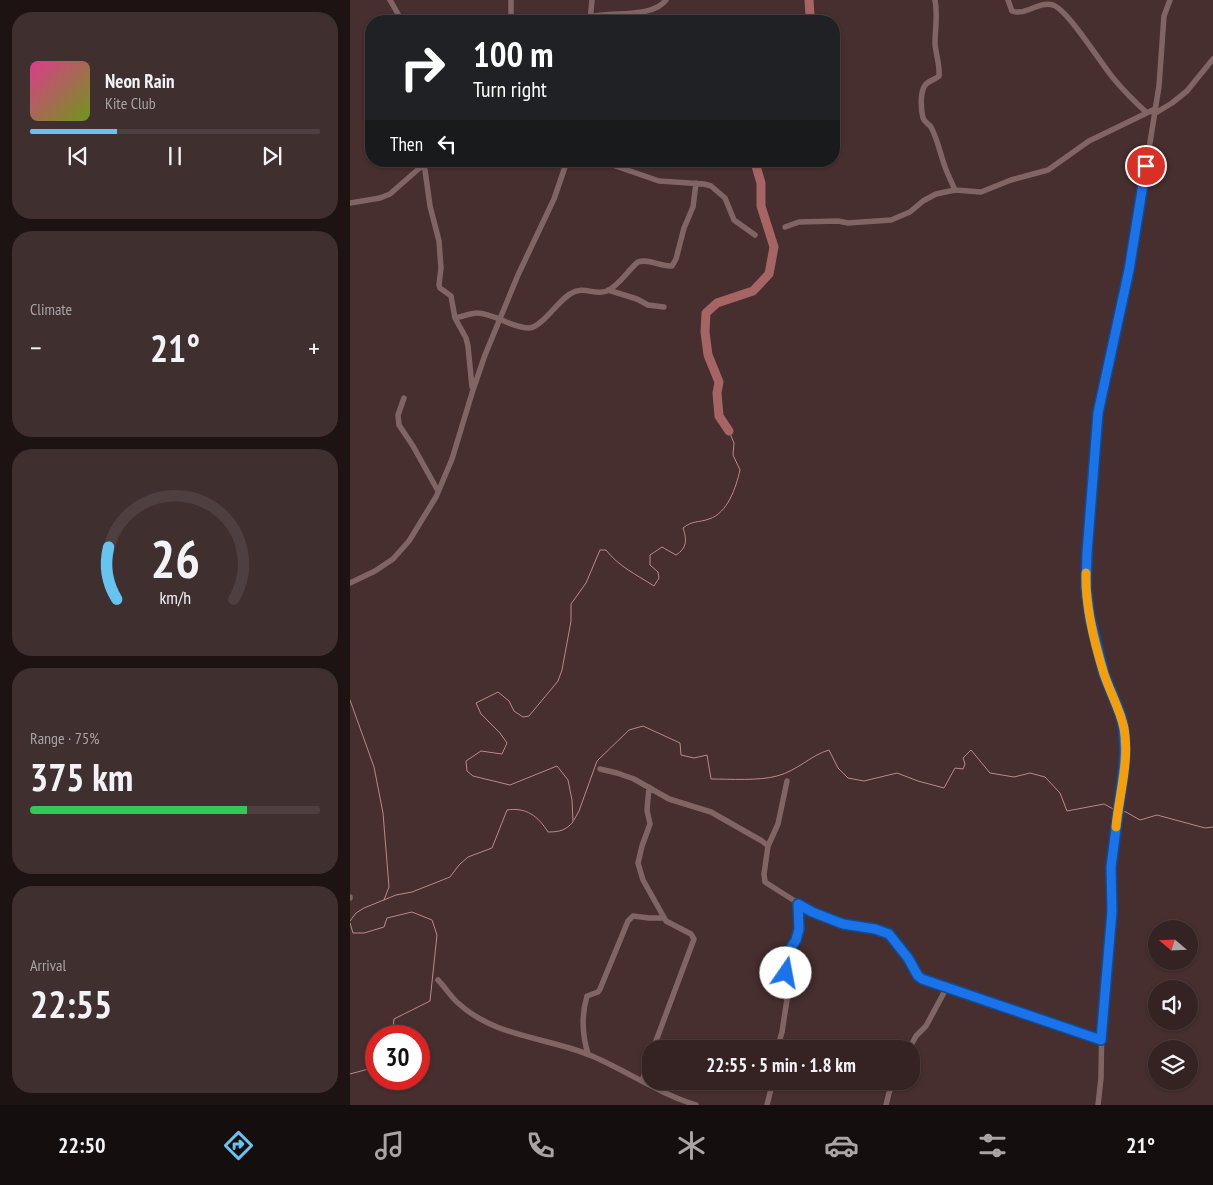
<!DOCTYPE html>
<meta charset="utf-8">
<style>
body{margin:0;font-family:"PT Sans Narrow",sans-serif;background:#3f2f2f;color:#f1f3f6;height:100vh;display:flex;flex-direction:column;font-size:19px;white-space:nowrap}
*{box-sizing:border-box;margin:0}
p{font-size:16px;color:#a9a4a5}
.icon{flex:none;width:28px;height:28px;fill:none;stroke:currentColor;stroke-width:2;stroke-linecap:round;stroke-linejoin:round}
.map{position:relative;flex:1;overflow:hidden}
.sheet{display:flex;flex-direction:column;gap:12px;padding:12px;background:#1d1313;width:350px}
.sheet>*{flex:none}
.top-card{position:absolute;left:15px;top:15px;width:475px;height:152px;border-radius:20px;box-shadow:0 1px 4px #0004,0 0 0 1px #4e4040;background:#202124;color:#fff;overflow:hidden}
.needle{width:32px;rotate:289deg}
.fabs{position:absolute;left:798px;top:920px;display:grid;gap:10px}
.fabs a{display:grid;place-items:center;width:50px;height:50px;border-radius:50%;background:#342322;box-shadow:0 1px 4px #0004,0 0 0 1px #4e4040;font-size:25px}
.speed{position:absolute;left:15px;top:1025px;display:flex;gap:10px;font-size:25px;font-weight:700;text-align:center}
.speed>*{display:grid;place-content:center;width:65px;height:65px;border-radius:50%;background:#342322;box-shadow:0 1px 4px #0004,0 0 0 1px #4e4040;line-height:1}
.speed .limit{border:8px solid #d22;background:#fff;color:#111}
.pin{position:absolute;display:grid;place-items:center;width:42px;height:42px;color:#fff;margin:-21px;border:2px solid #fff;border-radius:50%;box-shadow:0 1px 5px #0007}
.me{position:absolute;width:55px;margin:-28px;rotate:12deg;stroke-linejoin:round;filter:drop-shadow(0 0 4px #0008)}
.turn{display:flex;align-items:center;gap:18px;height:105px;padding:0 25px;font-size:22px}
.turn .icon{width:65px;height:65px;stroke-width:2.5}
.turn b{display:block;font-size:35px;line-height:42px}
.then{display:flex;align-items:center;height:48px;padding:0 25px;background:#0003;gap:10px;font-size:19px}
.big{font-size:38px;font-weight:700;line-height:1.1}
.sheet .widget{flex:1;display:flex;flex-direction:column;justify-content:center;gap:8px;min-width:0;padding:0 18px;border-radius:20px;background:#3f2f2f}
.sheet .dial{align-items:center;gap:0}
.dial svg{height:130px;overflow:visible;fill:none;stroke:#4e4040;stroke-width:7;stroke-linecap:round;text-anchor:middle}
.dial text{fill:#f1f3f6;stroke:none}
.song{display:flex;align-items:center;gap:15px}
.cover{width:60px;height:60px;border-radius:8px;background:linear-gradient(135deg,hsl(330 70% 55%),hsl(80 70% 35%))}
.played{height:5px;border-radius:2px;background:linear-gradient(90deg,#67c4f0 30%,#4e4040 30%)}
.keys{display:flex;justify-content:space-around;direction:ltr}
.heat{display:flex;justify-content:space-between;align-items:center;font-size:28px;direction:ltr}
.charge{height:8px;border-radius:4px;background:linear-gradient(90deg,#34c759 75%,#4e4040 0)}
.trip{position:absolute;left:292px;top:1040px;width:278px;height:50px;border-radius:20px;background:#342322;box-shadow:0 1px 4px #0004,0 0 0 1px #4e4040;font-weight:700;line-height:50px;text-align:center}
.menu{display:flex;height:80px;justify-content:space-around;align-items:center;background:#150e0e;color:#a9a4a5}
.menu .icon{width:35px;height:35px}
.menu .active{color:#67c4f0}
.menu b{font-size:22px;color:#f1f3f6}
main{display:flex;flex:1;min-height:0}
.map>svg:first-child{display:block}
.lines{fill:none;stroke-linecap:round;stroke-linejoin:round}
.stream{stroke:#bc8988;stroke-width:1}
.river{stroke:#a66564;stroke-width:9}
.street{stroke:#806564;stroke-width:5.5}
.route-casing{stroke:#114b97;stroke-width:12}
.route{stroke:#1a73e8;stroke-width:9}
.slow{stroke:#f59e0b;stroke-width:9}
</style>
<main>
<section class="sheet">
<div class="widget">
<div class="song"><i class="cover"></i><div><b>Neon Rain</b><p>Kite Club</p></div></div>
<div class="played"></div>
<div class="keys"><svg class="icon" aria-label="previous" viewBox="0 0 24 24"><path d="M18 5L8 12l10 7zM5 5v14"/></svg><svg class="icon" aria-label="pause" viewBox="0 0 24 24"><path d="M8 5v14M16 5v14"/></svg><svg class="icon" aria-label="next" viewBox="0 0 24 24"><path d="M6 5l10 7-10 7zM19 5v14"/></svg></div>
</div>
<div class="widget"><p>Climate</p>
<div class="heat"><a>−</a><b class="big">21°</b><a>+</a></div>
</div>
<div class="widget dial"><svg viewBox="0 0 100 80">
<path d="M14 69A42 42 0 1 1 86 69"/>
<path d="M14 69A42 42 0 0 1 9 37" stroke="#67c4f0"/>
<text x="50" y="56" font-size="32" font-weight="700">26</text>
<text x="50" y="72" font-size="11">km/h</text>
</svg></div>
<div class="widget"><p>Range · 75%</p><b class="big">375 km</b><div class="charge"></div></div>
<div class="widget"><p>Arrival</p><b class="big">22:55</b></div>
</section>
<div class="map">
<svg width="863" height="1105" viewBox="0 0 863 1105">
<rect width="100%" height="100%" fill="#462f2e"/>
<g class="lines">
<path class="stream" d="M0,700L24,767L33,813L39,887L34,900
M771,811L776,812L790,820L807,815L855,828L863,827
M224,820L229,811L247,761L279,730L293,726L330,743L331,755L344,758L357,755L361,779C380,779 409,781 427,776C447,771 461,755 479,750L488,768L498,778L514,781L547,773L568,781L594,788L605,768L613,769L615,764L613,758L621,750L640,773L664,777L680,773L695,777L710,793L717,811L754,804L767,811
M0,921L6,913L14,908L46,895L62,892L100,877L109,865L118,857L142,848L157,810C176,807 188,816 198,832C210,832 216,830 223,822L222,800L218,780L207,766L160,785L123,776L117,771L116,761L131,751L152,754L157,743L150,733L131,714L126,703L148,692L159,701L164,711L173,717L179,716L208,681L212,670L221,621V604L236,583L250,550H256C268,566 287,575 304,586L309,578L308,572L300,565V555L312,547L326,555C337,548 337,540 333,528C343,520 348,523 359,519C378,513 386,487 390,470L383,455L384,443L379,431
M0,923L3,933H14L34,927L37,918L62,912L82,920L87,935L80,1001L44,1019L42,1036
M0,1074L26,1067"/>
<path class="river" d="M458,21L460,15L459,0
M379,431L369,416L367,393L369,382L358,355L355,332L356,313L367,303L403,291L419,274L424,247L411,206V183L406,166L403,161"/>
<path class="street" d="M40,0L52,21
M161,0V21
M585,0C588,15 585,29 585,44C586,55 590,65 589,76C584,81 577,80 574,87C570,95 571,109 573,118C575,123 578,123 581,127C587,138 590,152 594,164C597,173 601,181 605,190
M658,0L662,11C676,16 688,1 703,5C719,11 751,64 764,79C774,91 785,102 796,112
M240,17C262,11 301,19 316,0
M240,21L242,0
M804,114L822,103L837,91L863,59
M72,161L75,170L80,206L89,241L91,268L89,285L90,288L101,296L105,318L116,338L118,346L122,387
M251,161L309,181L354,184L361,186L375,198L384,220L405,235
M0,203L30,198L40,194L73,165
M435,227L449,222L488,221L498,223L541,220L560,212L573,201L586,194L605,190L631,192L661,180L698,170L739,141L805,109
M258,290L287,299L298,305L314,307
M105,318C112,317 120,313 127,313C144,313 161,328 179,328C192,327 208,301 220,294C234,285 244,296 257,291C269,286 278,270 288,262C299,258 310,267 322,266L326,259L334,228L343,207L346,183
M54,398L48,415L49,425L63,446L88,491
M0,583L25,571L43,559L59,541L86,497L102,459L123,390L135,355L168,275L204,199L217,161
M250,769L267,773L284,779L319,799L361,812L412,841L418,846L414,874L415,882L462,912L493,924L525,929L539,934L558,958L568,976L572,979L751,1040
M299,787L297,810L300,824L292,846L288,863L293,880L316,921L341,934L344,939L303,1049
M418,846L428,824L437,781
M0,897V898
M88,980C95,987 101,997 108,1003C146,1038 198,1037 242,1056C277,1071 310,1094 346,1105
M427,1049L432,1032L438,993L436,973V957L446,940L449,929L448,904
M559,1049L566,1036L576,1026L597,987
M238,1054C232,1034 231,1016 237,996L248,992L250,989L278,921L283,916L299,918H314
M292,1081L301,1054
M417,1105L423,1081
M536,1105L539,1093L544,1081
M748,1105L751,1078L752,1016L762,911L761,867L775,767V751L774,731L771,716L754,674L740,618L736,587L737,553L748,413L785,237L809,86L814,16L820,0"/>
</g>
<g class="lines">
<defs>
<path id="route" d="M436,973L437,954L446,940L449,929L448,904L462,912L493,924L525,929L539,934L558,958L568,976L572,979L751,1040L762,911L761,867L774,767L775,751L774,731L771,716L754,674L740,618L736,587L737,553L748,413L779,270L796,166"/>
</defs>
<use href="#route" class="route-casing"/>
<use href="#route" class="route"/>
<path class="slow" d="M736,573C735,607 744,642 754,674C760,692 770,710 774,728C780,760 769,795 766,827"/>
</g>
</svg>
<div class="fabs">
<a><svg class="needle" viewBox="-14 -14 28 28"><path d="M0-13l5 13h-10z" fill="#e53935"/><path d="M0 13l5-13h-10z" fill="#a9a4a5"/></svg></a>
<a><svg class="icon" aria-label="sound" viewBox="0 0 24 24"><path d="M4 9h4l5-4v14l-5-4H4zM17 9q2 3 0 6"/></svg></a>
<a><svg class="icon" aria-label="layers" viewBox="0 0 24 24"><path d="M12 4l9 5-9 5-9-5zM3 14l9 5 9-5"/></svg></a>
</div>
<div class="speed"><div class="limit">30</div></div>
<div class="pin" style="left:796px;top:166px;background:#d93025"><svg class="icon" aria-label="arrive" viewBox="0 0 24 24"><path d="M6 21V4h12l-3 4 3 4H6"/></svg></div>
<svg class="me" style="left:436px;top:973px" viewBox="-20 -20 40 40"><circle r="19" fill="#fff"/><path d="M0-13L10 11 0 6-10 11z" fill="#1a73e8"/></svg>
<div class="trip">22:55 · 5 min · 1.8 km</div>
<div class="top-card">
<div class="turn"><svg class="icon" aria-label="right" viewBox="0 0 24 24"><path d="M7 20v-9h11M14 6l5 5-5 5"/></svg><div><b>100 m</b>Turn right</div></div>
<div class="then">Then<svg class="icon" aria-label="left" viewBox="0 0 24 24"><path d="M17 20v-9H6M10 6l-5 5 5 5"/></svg></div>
</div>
</div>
</main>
<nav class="menu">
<b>22:50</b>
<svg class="icon active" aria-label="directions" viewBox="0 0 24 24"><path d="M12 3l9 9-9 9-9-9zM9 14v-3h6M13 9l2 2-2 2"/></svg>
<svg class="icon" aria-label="music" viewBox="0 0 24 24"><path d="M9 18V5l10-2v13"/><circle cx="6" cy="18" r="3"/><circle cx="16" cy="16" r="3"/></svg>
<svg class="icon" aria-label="phone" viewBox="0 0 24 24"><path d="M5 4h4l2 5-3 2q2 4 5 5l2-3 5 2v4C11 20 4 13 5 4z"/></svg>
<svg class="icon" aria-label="climate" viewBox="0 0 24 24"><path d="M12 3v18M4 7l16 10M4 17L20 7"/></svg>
<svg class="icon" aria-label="car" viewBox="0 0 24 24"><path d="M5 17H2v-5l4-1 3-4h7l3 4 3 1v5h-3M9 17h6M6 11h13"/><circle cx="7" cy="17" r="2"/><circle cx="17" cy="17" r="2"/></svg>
<svg class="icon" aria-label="filters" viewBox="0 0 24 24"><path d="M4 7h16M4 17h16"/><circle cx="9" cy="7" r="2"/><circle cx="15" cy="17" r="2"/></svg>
<b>21°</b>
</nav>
